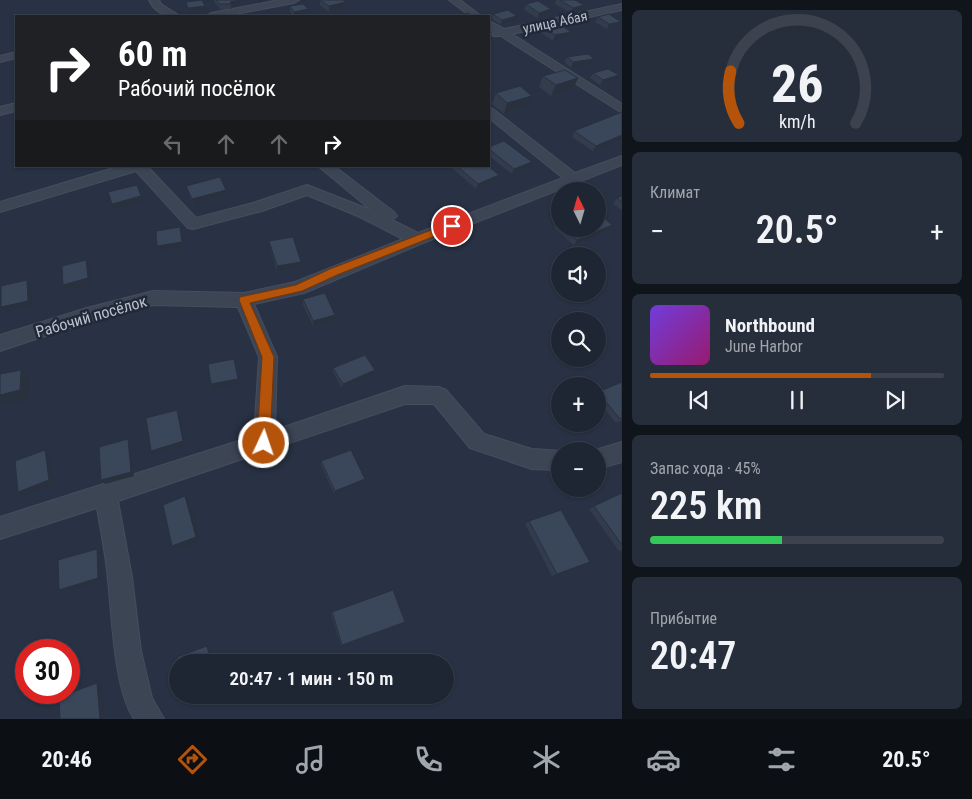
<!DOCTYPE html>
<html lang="ru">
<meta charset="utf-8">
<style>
body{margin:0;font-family:"Roboto Condensed",sans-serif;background:#262e3b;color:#f1f3f6;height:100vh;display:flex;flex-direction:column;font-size:19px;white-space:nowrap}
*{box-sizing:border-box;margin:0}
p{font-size:16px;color:#a1a5ac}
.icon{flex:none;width:28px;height:28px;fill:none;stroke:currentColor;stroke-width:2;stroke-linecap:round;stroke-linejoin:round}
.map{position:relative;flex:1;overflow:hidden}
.drawer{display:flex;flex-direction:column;gap:10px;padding:10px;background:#10151c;width:350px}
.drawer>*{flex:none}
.hud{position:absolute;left:15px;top:15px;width:475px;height:152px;border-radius:0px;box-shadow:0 1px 4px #0004,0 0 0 1px #3c434e;background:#202124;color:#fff;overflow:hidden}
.needle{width:32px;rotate:355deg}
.controls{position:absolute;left:551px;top:182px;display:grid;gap:10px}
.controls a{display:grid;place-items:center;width:55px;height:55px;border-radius:50%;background:#1e2633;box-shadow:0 1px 4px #0004,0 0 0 1px #3c434e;font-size:25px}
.speed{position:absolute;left:15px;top:639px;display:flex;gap:10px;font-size:25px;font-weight:700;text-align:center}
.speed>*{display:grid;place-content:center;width:65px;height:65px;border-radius:50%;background:#1e2633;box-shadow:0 1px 4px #0004,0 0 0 1px #3c434e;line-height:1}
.speed .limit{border:8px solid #d22;background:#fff;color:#111}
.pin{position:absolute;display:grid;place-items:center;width:42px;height:42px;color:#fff;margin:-21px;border:2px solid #fff;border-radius:50%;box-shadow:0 1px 5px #0007}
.me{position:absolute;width:55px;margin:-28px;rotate:3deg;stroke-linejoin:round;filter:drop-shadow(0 0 4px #0008)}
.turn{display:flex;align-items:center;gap:18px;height:105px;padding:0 20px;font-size:22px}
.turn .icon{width:65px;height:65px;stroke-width:2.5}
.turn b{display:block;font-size:35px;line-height:42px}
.lanes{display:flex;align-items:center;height:48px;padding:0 20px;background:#0003;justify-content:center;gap:25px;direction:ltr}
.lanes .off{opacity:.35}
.big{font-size:38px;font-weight:600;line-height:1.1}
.drawer .widget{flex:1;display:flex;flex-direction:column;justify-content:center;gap:8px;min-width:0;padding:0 18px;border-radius:8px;background:#262e3b}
.drawer .dial{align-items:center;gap:0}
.dial svg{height:130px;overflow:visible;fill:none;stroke:#3c434e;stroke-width:7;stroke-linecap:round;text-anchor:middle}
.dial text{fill:#f1f3f6;stroke:none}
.song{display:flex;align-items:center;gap:15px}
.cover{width:60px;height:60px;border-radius:8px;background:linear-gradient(135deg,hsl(260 70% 55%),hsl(320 70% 35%))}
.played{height:5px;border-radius:2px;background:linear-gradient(90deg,#b45309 75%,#3c434e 75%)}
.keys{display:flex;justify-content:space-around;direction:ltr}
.heat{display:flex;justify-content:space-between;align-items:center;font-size:28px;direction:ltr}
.charge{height:8px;border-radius:4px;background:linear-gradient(90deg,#34c759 45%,#3c434e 0)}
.trip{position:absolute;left:169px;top:654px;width:285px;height:50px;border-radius:25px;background:#1e2633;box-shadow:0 1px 4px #0004,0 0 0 1px #3c434e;font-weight:600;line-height:50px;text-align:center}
.dock{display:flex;height:80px;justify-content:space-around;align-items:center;background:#0c0f14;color:#a1a5ac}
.dock .icon{width:35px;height:35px}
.dock .active{color:#b45309}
.dock b{font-size:22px;color:#f1f3f6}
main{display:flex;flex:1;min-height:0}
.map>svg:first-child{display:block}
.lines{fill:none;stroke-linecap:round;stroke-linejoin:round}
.minor-casing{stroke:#464d5d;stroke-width:2}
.minor{fill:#3c4554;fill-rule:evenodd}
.wall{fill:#323c4d}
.shaded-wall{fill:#29313f}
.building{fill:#3a465a;stroke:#29313f}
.route{fill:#b45309;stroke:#753606}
.labels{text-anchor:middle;stroke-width:5;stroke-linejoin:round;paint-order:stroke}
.far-street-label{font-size:14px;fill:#bac0cd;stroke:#212939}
.street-label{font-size:16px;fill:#bac0cd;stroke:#212939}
</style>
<main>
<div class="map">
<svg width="622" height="719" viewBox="0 0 622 719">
<rect width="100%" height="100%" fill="#283244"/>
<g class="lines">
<defs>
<path id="minor" d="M149,0H159L161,4L180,16C167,17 155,13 149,0Z
M279,0H299L294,3L225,16H206L211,13Z
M449,0H460L481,16H470Z
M622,4V10L512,34L622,104V113L501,36H493L492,34L494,32L489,28V21L504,29Z
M16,52V58L0,62V56Z
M16,103V111L0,115V107Z
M489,108L493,109L575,173L622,156V165L423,243L304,293L254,304L277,357L275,430L405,386L439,387L446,390L484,434L532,449L563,451H560V470L532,469L470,448L434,404H405L118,501L132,577L141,651L152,698L164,719H134C114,689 112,617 108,580C106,556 101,532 97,508L0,539V517L254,436L259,357L238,307L153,305L87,322L0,351V335L87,308L153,291L244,293L295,282L403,239L360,217L307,195L262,211L193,229L188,228L136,171L0,212V202L120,166H147L196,218L253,203L307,185L371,210L318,166H334L394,212L397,216L392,220L418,233L563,178L489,118Z
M622,442V462L598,469V451H592Z"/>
</defs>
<use href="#minor" class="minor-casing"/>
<use href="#minor" class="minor"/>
</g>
<path class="wall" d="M214,0H242V5L231,7L232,9H220L215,3Z
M320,0L346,2V7L329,12L320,5Z
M556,0H575L584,5L582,10L571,13L555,4Z
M526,4L550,15L537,18L524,10Z
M290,6L308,9V14L294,16L290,11Z
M493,14L516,22L501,25L492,19Z
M598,17L618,27L607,29L595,22Z
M543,27L571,32L569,37L553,41L541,33Z
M567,57L594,59L592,65L571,68L564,62Z
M593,73L616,81L600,85L590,78Z
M543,76L578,78L573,89L551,96L539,87Z
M496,93L528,106L504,114L492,104Z
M622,112V139L593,151L572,137L574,131Z
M489,147L529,167L512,174L489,156Z
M453,166H488L499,175L497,181L476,189L453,169Z
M186,186L226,190L227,195L194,205L188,192Z
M622,196V210L613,204L617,198Z
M560,221V229H598L608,231L574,245L554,228L557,222Z
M269,241L301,262V267L277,272L270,247Z
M303,299L335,315V320L313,326L303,305Z
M333,368L375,370L374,375L342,388L333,372Z
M622,382V420L616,423L598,401V392Z
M321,461L365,479L364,482L334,494L321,465Z
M622,493V550L619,551L589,509Z
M529,521L590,562L552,576L525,524Z
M332,612L405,622L341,646L331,614Z"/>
<path class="shaded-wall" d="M242,0V5L231,7V4L230,2Z
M258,0H267V1L258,3Z
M346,2V7L329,12V6Z
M584,5L582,10L571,13L573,8Z
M205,6L206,11L189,13L188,8Z
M308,9V14L294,16V12Z
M551,9L550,15L537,18L539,13Z
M517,16L516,22L501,25L502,20Z
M621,22L618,27L607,29L609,24Z
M571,32L569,37L553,41L555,35Z
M594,59L592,65L571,68L573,62Z
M619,75L616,81L600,85L603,80Z
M578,78L573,89L551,96L556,85Z
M532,96L528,106L504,114L507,103Z
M622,135V139L593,151L596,146Z
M532,162L529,167L512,174L514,169Z
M499,175L497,181L476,189L478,184Z
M226,190L227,195L194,205L192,199Z
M141,196L143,202L115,210L112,204Z
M612,225L608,231L574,245L577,240Z
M180,227L184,247L159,251L157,246Z
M86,260L89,266L91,284L67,290L63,285Z
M301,262V267L277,272V266Z
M27,280L31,285L32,306L5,312L1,307Z
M335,315V320L313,326V321Z
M234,359L239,383L213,389L211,384Z
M21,370L30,378L29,399L0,406V395Z
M375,370L374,375L342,388L343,384Z
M177,410L179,414L185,445L153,454L151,451Z
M128,439L130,443L134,476L105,484L101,480Z
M45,450L49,454L54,484L23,495L18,492Z
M365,479L364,482L334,494L335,491Z
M185,496L190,502L200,542L177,550L172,546Z
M97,549L101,551L102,580L64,591L59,590Z
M207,646H210L213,662H211Z
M97,683H102L105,719H100Z"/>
<path class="building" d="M202,0L205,6L188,8L186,2Z
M216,0H241L230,2L231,4H220Z
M320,0H343L346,2L329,6Z
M560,0H575L584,5L573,8Z
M538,1L551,9L539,13L526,4Z
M303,4L308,9L294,12L290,6Z
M508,10L517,16L502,20L493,14Z
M468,13L473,16H458L456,15Z
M609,14L621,22L609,24L598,17Z
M559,24L571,32L555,35L543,27Z
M588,54L594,59L573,62L567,57Z
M608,69L619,75L603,80L593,73Z
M565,70L578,78L556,85L543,76Z
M520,86L532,96L507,103L496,93Z
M622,112V135L596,146L574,131Z
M504,141L532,162L514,169L489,149V147Z
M457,166H488L499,175L478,184Z
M220,177L226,190L192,199L186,186Z
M137,185L141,196L112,204L108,192Z
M622,196V202L617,198Z
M598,213L612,225L577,240L565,229H598Z
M180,227L182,242L157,246L156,231Z
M293,237L301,262L277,266L269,241Z
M86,260L88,278L63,285L62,266Z
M27,280L28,301L1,307V286Z
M325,293L335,315L313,321L303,299Z
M365,355L375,370L343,384L333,368Z
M234,359L238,379L211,384L208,364Z
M21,370L20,390L0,395V374Z
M622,382V418L620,419L598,392Z
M177,410L183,441L151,451L146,418Z
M128,439L131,472L101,480L99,447Z
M45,450L49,480L18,492L15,461Z
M351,450L365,479L335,491L321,461Z
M622,493V545L594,506Z
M185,496L196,537L172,546L163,505Z
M561,510L590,562L557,574L529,521Z
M97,549L98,578L59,590L58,560Z
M393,590L405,622L342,645L332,612Z
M207,646L211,662H178L177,657Z
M97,683L100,719H60L59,697Z"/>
<path class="route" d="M452,222L457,226L455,228L337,275L302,291L250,303L274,357L270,443L268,447L264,449L259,447L257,443L262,357L239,300L240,297L296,285L330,269Z"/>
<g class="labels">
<g class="far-street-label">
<text transform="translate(555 22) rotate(-12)" y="5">улица Абая</text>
</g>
<g class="street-label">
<text transform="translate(91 316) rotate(-16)" y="6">Рабочий посёлок</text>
</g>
</g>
</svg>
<div class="controls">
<a><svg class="needle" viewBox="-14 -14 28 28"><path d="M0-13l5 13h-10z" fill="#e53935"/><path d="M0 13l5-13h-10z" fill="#a1a5ac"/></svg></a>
<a><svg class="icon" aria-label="sound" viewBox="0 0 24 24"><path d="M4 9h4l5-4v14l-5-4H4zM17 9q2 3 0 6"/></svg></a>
<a><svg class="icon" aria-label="search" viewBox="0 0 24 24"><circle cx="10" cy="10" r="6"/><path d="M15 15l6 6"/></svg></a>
<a>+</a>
<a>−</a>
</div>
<div class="speed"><div class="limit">30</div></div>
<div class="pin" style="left:452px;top:226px;background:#d93025"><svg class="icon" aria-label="arrive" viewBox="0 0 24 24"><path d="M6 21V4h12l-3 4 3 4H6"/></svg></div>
<svg class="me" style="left:264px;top:443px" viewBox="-20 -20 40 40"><circle r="17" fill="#b45309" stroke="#fff" stroke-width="3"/><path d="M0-11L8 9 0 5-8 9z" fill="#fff"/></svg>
<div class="trip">20:47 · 1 мин · 150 m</div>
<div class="hud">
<div class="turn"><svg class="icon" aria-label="right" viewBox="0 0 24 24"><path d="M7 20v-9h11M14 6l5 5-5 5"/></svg><div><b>60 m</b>Рабочий посёлок</div></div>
<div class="lanes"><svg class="icon off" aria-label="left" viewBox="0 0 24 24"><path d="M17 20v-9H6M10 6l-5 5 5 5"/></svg><svg class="icon off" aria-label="ahead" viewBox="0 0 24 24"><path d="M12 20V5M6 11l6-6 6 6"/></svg><svg class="icon off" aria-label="ahead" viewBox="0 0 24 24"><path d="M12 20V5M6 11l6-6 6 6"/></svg><svg class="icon" aria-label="right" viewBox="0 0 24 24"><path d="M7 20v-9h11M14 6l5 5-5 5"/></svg></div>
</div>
</div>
<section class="drawer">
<div class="widget dial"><svg viewBox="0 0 100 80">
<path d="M14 69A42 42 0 1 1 86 69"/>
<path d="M14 69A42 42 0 0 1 9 37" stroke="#b45309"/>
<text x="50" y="56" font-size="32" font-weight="700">26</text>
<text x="50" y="72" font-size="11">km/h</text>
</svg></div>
<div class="widget"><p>Климат</p>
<div class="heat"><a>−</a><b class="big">20.5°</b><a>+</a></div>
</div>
<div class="widget">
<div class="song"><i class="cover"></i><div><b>Northbound</b><p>June Harbor</p></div></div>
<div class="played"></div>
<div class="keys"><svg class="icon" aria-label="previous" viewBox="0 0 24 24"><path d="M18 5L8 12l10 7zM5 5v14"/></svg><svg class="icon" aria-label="pause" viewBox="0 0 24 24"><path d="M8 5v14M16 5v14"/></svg><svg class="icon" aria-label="next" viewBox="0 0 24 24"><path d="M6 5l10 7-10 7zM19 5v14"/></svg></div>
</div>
<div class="widget"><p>Запас хода · 45%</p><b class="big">225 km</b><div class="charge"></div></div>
<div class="widget"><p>Прибытие</p><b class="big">20:47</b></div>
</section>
</main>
<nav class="dock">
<b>20:46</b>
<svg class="icon active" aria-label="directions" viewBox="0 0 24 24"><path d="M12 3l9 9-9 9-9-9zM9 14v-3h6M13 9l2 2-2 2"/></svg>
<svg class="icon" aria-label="music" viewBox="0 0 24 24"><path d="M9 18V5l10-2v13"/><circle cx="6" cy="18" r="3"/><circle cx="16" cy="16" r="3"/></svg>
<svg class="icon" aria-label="phone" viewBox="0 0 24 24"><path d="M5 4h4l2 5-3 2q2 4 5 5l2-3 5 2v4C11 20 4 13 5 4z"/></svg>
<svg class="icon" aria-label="climate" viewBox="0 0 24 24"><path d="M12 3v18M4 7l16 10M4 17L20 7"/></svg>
<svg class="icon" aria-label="car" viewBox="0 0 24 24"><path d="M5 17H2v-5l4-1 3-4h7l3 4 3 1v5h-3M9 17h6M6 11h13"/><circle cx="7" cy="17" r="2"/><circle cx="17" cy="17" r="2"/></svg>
<svg class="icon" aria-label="filters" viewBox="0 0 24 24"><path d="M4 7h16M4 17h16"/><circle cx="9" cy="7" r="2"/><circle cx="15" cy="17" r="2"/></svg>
<b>20.5°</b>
</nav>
